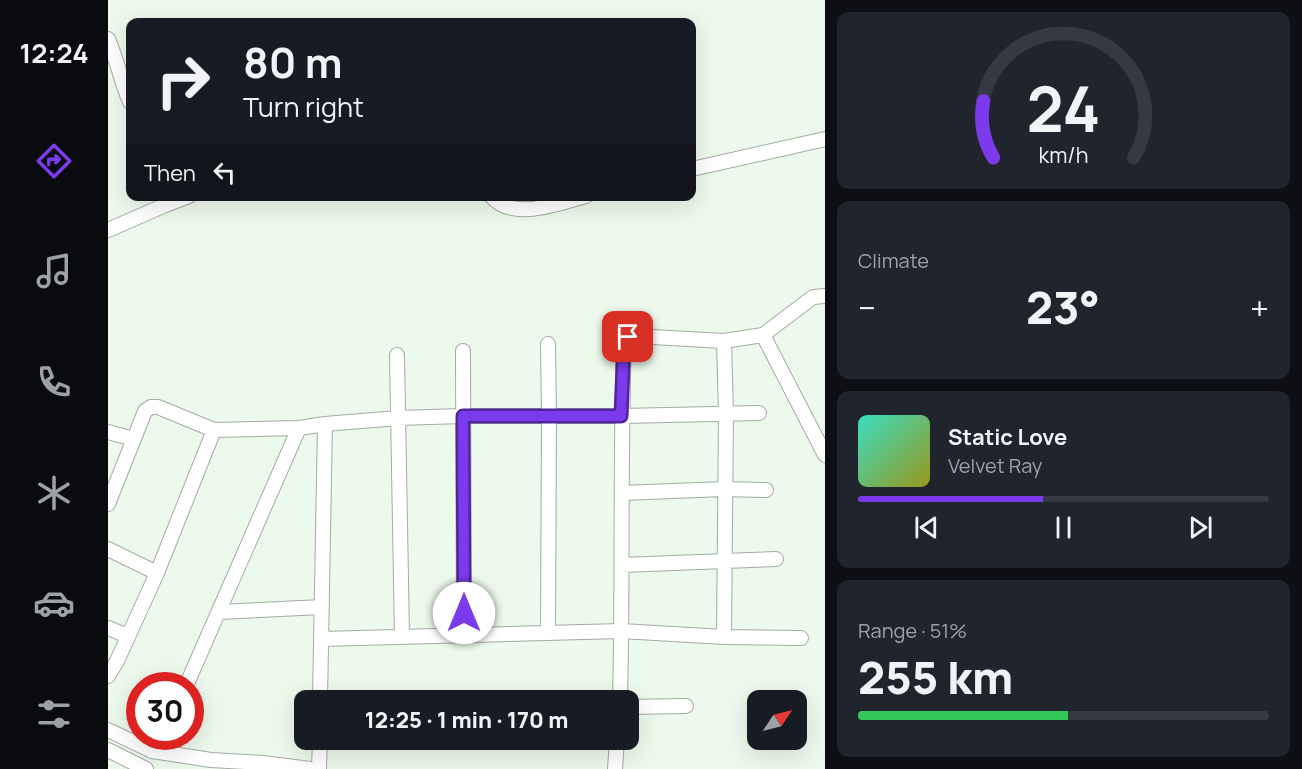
<!DOCTYPE html>
<meta charset="utf-8">
<style>
body{margin:0;font-family:Manrope,sans-serif;background:#20242c;color:#f1f3f6;height:100vh;display:flex;flex-direction:column;font-size:22px;white-space:nowrap}
*{box-sizing:border-box;margin:0}
p{font-size:20px;color:#9ea1a6}
.icon{flex:none;width:33px;height:33px;fill:none;stroke:currentColor;stroke-width:2;stroke-linecap:round;stroke-linejoin:round}
.map{position:relative;flex:1;overflow:hidden}
.sheet{display:flex;flex-direction:column;gap:12px;padding:12px;background:#0d0f14;width:477px}
.sheet>*{flex:none}
.guide{position:absolute;left:18px;top:18px;width:570px;height:183px;border-radius:12px;box-shadow:0 6px 24px #0002;background:#171b24;color:#f1f3f6;overflow:hidden}
.needle{width:39px;rotate:55deg}
.fabs{position:absolute;left:639px;top:690px;display:grid;gap:12px}
.fabs a{display:grid;place-items:center;width:60px;height:60px;border-radius:12px;background:#171b24;box-shadow:0 6px 24px #0002;font-size:30px}
.speed{position:absolute;left:18px;top:672px;display:flex;gap:12px;font-size:30px;font-weight:700;text-align:center}
.speed>*{display:grid;place-content:center;width:78px;height:78px;border-radius:50%;background:#171b24;box-shadow:0 6px 24px #0002;line-height:1}
.speed .limit{border:9px solid #d22;background:#fff;color:#111}
.pin{position:absolute;display:grid;place-items:center;width:51px;height:51px;color:#fff;margin:-26px;border-radius:12px;box-shadow:0 3px 9px #0006}
.me{position:absolute;width:66px;margin:-33px;rotate:0deg;stroke-linejoin:round;filter:drop-shadow(0 0 4px #0008)}
.turn{display:flex;align-items:center;gap:21px;height:126px;padding:0 18px;font-size:27px}
.turn .icon{width:78px;height:78px;stroke-width:2.5}
.turn b{display:block;font-size:42px;line-height:51px}
.then{display:flex;align-items:center;height:57px;padding:0 18px;background:#0003;gap:12px;font-size:22px}
.big{font-size:45px;font-weight:800;line-height:1.1}
.sheet .tile{flex:1;display:flex;flex-direction:column;justify-content:center;gap:9px;min-width:0;padding:0 21px;border-radius:12px;background:#20242c}
.sheet .dial{align-items:center;gap:0}
.dial svg{height:156px;overflow:visible;fill:none;stroke:#363941;stroke-width:7;stroke-linecap:round;text-anchor:middle}
.dial text{fill:#f1f3f6;stroke:none}
.song{display:flex;align-items:center;gap:18px}
.cover{width:72px;height:72px;border-radius:9px;background:linear-gradient(135deg,hsl(170 70% 55%),hsl(60 70% 35%))}
.played{height:6px;border-radius:3px;background:linear-gradient(90deg,#7c3aed 45%,#363941 45%)}
.keys{display:flex;justify-content:space-around;direction:ltr}
.heat{display:flex;justify-content:space-between;align-items:center;font-size:33px;direction:ltr}
.charge{height:9px;border-radius:4px;background:linear-gradient(90deg,#34c759 51%,#363941 0)}
.trip{position:absolute;left:186px;top:690px;width:345px;height:60px;border-radius:12px;background:#171b24;box-shadow:0 6px 24px #0002;font-weight:800;line-height:60px;text-align:center}
main{display:flex;flex:1;min-height:0}
.menu{display:flex;flex-direction:column;width:108px;justify-content:space-around;align-items:center;background:#090b0e;color:#9ea1a6}
.menu .icon{width:42px;height:42px}
.menu .selected{color:#7c3aed}
.menu b{font-size:27px;color:#f1f3f6}
.map>svg:first-child{display:block}
.lines{fill:none;stroke-linecap:round;stroke-linejoin:round}
.minor-casing{stroke:#a2aca2;stroke-width:16}
.minor{stroke:#fff;stroke-width:14}
.route-casing{stroke:#51269a;stroke-width:15}
.route{stroke:#7c3aed;stroke-width:10}
</style>
<main>
<nav class="menu">
<b>12:24</b>
<svg class="icon selected" aria-label="directions" viewBox="0 0 24 24"><path d="M12 3l9 9-9 9-9-9zM9 14v-3h6M13 9l2 2-2 2"/></svg>
<svg class="icon" aria-label="music" viewBox="0 0 24 24"><path d="M9 18V5l10-2v13"/><circle cx="6" cy="18" r="3"/><circle cx="16" cy="16" r="3"/></svg>
<svg class="icon" aria-label="phone" viewBox="0 0 24 24"><path d="M5 4h4l2 5-3 2q2 4 5 5l2-3 5 2v4C11 20 4 13 5 4z"/></svg>
<svg class="icon" aria-label="climate" viewBox="0 0 24 24"><path d="M12 3v18M4 7l16 10M4 17L20 7"/></svg>
<svg class="icon" aria-label="car" viewBox="0 0 24 24"><path d="M5 17H2v-5l4-1 3-4h7l3 4 3 1v5h-3M9 17h6M6 11h13"/><circle cx="7" cy="17" r="2"/><circle cx="17" cy="17" r="2"/></svg>
<svg class="icon" aria-label="filters" viewBox="0 0 24 24"><path d="M4 7h16M4 17h16"/><circle cx="9" cy="7" r="2"/><circle cx="15" cy="17" r="2"/></svg>
</nav>
<div class="map">
<svg width="717" height="769" viewBox="0 0 717 769">
<rect width="100%" height="100%" fill="#eef9ed"/>
<g class="lines">
<defs>
<path id="minor" d="M0,39C9,59 13,82 22,102
M584,169L717,139
M383,196C405,222 451,203 478,196
M0,230L55,206L81,196
M655,335L717,455
M355,351L356,635
M289,355L294,637
M0,432L26,439
M514,493L616,489L658,490
M0,504L37,411L43,407H50L106,430L191,428L217,424L290,418L355,416H513L651,413
M0,549L49,573L9,661L0,676
M514,565L668,559
M49,573L106,430
M111,612L214,607
M0,628L20,636
M440,633L441,416L440,344
M616,637L693,638
M213,639L513,631L616,637L618,413L616,341
M78,686L191,428
M212,700L217,424
M512,700C515,581 512,462 516,342L520,337L526,336L616,341L655,335L705,297L717,296
M520,707L578,706
M0,730L44,751L103,760L155,763L202,769
M0,750L38,769
M44,751L52,736
M211,769L212,740
M507,769L509,740"/>
</defs>
<use href="#minor" class="minor-casing"/>
<use href="#minor" class="minor"/>
</g>
<g class="lines">
<defs>
<path id="route" d="M356,613L355,416H513L516,342L520,337"/>
</defs>
<use href="#route" class="route-casing"/>
<use href="#route" class="route"/>
</g>
</svg>
<div class="fabs">
<a><svg class="needle" viewBox="-14 -14 28 28"><path d="M0-13l5 13h-10z" fill="#e53935"/><path d="M0 13l5-13h-10z" fill="#9ea1a6"/></svg></a>
</div>
<div class="speed"><div class="limit">30</div></div>
<div class="pin" style="left:520px;top:337px;background:#d93025"><svg class="icon" aria-label="arrive" viewBox="0 0 24 24"><path d="M6 21V4h12l-3 4 3 4H6"/></svg></div>
<svg class="me" style="left:356px;top:613px" viewBox="-20 -20 40 40"><circle r="19" fill="#fff"/><path d="M0-13L10 11 0 6-10 11z" fill="#7c3aed"/></svg>
<div class="trip">12:25 · 1 min · 170 m</div>
<div class="guide">
<div class="turn"><svg class="icon" aria-label="right" viewBox="0 0 24 24"><path d="M7 20v-9h11M14 6l5 5-5 5"/></svg><div><b>80 m</b>Turn right</div></div>
<div class="then">Then<svg class="icon" aria-label="left" viewBox="0 0 24 24"><path d="M17 20v-9H6M10 6l-5 5 5 5"/></svg></div>
</div>
</div>
<section class="sheet">
<div class="tile dial"><svg viewBox="0 0 100 80">
<path d="M14 69A42 42 0 1 1 86 69"/>
<path d="M14 69A42 42 0 0 1 9 40" stroke="#7c3aed"/>
<text x="50" y="56" font-size="32" font-weight="700">24</text>
<text x="50" y="72" font-size="11">km/h</text>
</svg></div>
<div class="tile"><p>Climate</p>
<div class="heat"><a>−</a><b class="big">23°</b><a>+</a></div>
</div>
<div class="tile">
<div class="song"><i class="cover"></i><div><b>Static Love</b><p>Velvet Ray</p></div></div>
<div class="played"></div>
<div class="keys"><svg class="icon" aria-label="previous" viewBox="0 0 24 24"><path d="M18 5L8 12l10 7zM5 5v14"/></svg><svg class="icon" aria-label="pause" viewBox="0 0 24 24"><path d="M8 5v14M16 5v14"/></svg><svg class="icon" aria-label="next" viewBox="0 0 24 24"><path d="M6 5l10 7-10 7zM19 5v14"/></svg></div>
</div>
<div class="tile"><p>Range · 51%</p><b class="big">255 km</b><div class="charge"></div></div>
</section>
</main>
